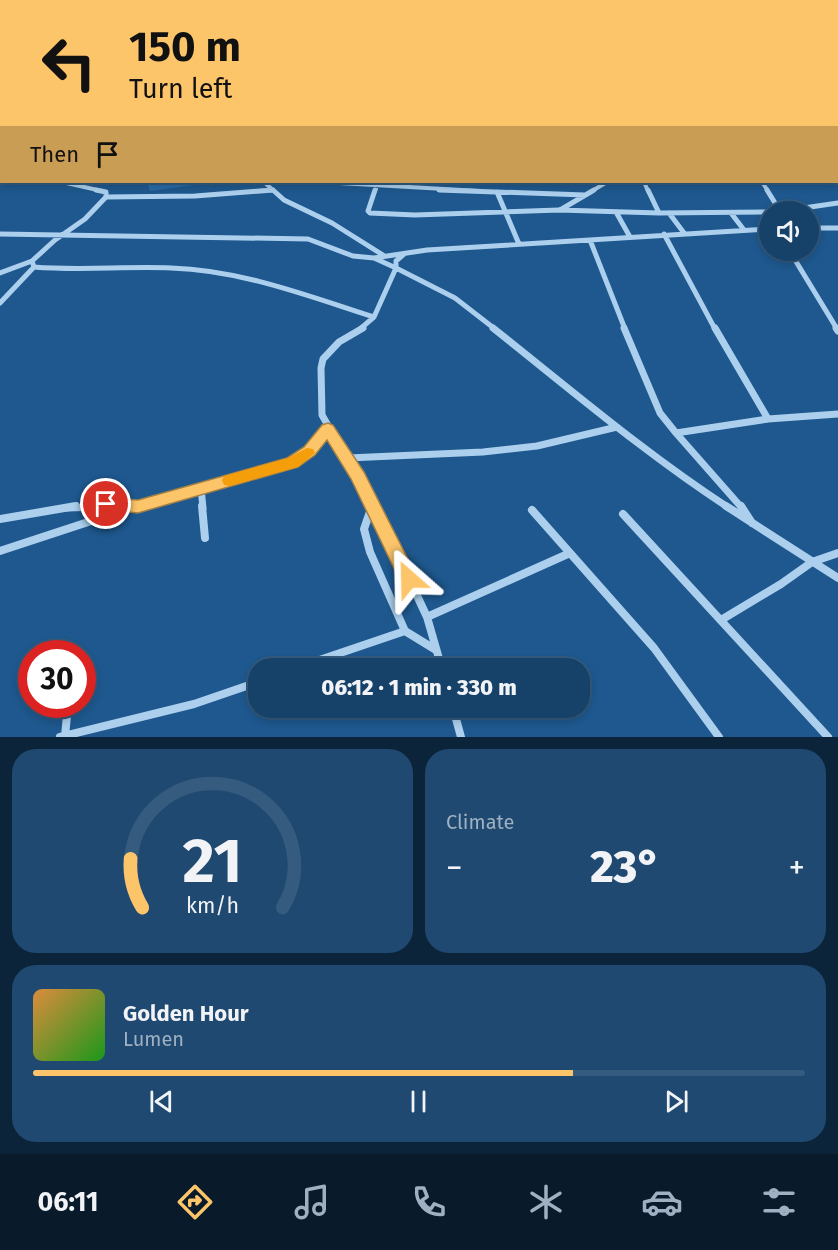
<!DOCTYPE html>
<meta charset="utf-8">
<style>
body{margin:0;font-family:"Fira Sans",sans-serif;background:#1f4970;color:#f1f3f6;height:100vh;display:flex;flex-direction:column;font-size:22px;white-space:nowrap}
*{box-sizing:border-box;margin:0}
p{font-size:20px;color:#9eb0c1}
.icon{flex:none;width:33px;height:33px;fill:none;stroke:currentColor;stroke-width:2;stroke-linecap:round;stroke-linejoin:round}
.map{position:relative;height:737px;overflow:hidden}
.sheet{display:flex;flex-direction:column;gap:12px;padding:12px;background:#0c243a;flex:1}
.sheet>*{flex:none}
.hud{position:absolute;left:0px;top:0px;width:838px;height:183px;box-shadow:0 3px 9px #0003,0 0 0 2px #355b7e;background:#fcc56a;color:#111;overflow:hidden}
.buttons{position:absolute;left:759px;top:201px;display:grid;gap:12px}
.buttons a{display:grid;place-items:center;width:60px;height:60px;border-radius:50%;background:#16426a;box-shadow:0 3px 9px #0003,0 0 0 2px #355b7e;font-size:30px}
.speed{position:absolute;left:18px;top:640px;display:flex;gap:12px;font-size:30px;font-weight:700;text-align:center}
.speed>*{display:grid;place-content:center;width:78px;height:78px;border-radius:50%;background:#16426a;box-shadow:0 3px 9px #0003,0 0 0 2px #355b7e;line-height:1}
.speed .limit{border:9px solid #d22;background:#fff;color:#111}
.pin{position:absolute;display:grid;place-items:center;width:51px;height:51px;color:#fff;margin:-26px;border:3px solid #fff;border-radius:50%;box-shadow:0 2px 6px #0007}
.me{position:absolute;width:66px;margin:-33px;rotate:335deg;stroke-linejoin:round;filter:drop-shadow(0 0 4px #0008)}
.turn{display:flex;align-items:center;gap:21px;height:126px;padding:0 30px;font-size:27px}
.turn .icon{width:78px;height:78px;stroke-width:2.5}
.turn b{display:block;font-size:42px;line-height:51px}
.then{display:flex;align-items:center;height:57px;padding:0 30px;background:#0003;gap:12px;font-size:22px}
.big{font-size:45px;font-weight:800;line-height:1.1}
.sheet .card{flex:1;display:flex;flex-direction:column;justify-content:center;gap:9px;min-width:0;padding:0 21px;border-radius:24px;background:#1f4970}
.sheet .dial{align-items:center;gap:0}
.dial svg{height:156px;overflow:visible;fill:none;stroke:#355b7e;stroke-width:7;stroke-linecap:round;text-anchor:middle}
.dial text{fill:#f1f3f6;stroke:none}
.song{display:flex;align-items:center;gap:18px}
.cover{width:72px;height:72px;border-radius:9px;background:linear-gradient(135deg,hsl(30 70% 55%),hsl(120 70% 35%))}
.played{height:6px;border-radius:3px;background:linear-gradient(90deg,#fcc56a 70%,#355b7e 70%)}
.keys{display:flex;justify-content:space-around;direction:ltr}
.heat{display:flex;justify-content:space-between;align-items:center;font-size:33px;direction:ltr}
.sheet .tiles{flex:1;display:grid;gap:12px;grid-template-columns:1fr 1fr}
.card:last-child{grid-column:span 2}
.trip{position:absolute;left:248px;top:658px;width:342px;height:60px;border-radius:24px;background:#16426a;box-shadow:0 3px 9px #0003,0 0 0 2px #355b7e;font-weight:800;line-height:60px;text-align:center}
.tab-bar{display:flex;height:96px;justify-content:space-around;align-items:center;background:#091a2a;color:#9eb0c1}
.tab-bar .icon{width:42px;height:42px}
.tab-bar .active{color:#fcc56a}
.tab-bar b{font-size:27px;color:#f1f3f6}
.map>svg:first-child{display:block}
.green{fill:#276ba6}
.lines{fill:none;stroke-linecap:round;stroke-linejoin:round}
.minor-far4{stroke:#abcfed;stroke-width:3}
.minor-far3{stroke:#abcfed;stroke-width:4}
.minor-far2{stroke:#abcfed;stroke-width:5}
.minor-far1{stroke:#abcfed;stroke-width:7}
.minor{stroke:#abcfed;stroke-width:8}
.tertiary{fill:#abcfed;fill-rule:evenodd}
.route{fill:#fcc56a;stroke:#a48045;stroke-width:1.5}
.slow{fill:#f59e0b}
</style>
<div class="map">
<svg width="838" height="737" viewBox="0 0 838 737">
<rect width="100%" height="100%" fill="#1e588e"/>
<path class="green" d="M147,182H216L150,191Z"/>
<g class="lines">
<path class="minor-far4" d="M298,0H310
M563,0L566,2
M584,0L593,2
M692,0L694,2
M726,0L741,2
M203,2L205,0
M284,2L295,0
M369,2L373,0
M524,2L534,0"/>
<path class="minor-far3" d="M62,182L102,191
M264,182L274,191
M321,182L480,191
M644,182L648,191
M762,182L768,191
M257,191L273,190
M375,191L378,182
M592,191L607,182"/>
<path class="minor-far2" d="M273,190L284,200L332,223L383,255
M375,190L368,211L370,213L415,215L559,210L659,213L770,212
M439,190L585,195
M648,190L659,213
M767,190L780,211
M497,192L519,244
M106,197L195,196L273,190
M560,210L594,190
M616,212L630,237
M776,212L838,203
M669,213L684,233
M731,213L744,230
M808,228H838
M0,234L308,239L353,256L374,258L396,268L374,317L360,329
M664,234L715,329
M590,240L625,329
M789,250L837,329
M404,254L396,261V268L455,298L495,329
M374,258L427,250L770,229
M32,261L34,267C80,271 125,266 171,268C241,270 308,296 374,317
M0,273L32,261L55,240L85,219L106,197V192L96,190
M0,303L34,267"/>
<path class="minor-far1" d="M363,328L339,342L323,359L321,368L322,415L375,508
M493,328C570,389 646,454 729,508
M624,328L660,413L676,433
M715,328L768,419
M836,328L838,331
M348,458L483,452L537,446L617,427
M201,488L203,508
M67,508L133,506
M132,508L292,463L310,451L328,429
M371,508L373,503
M742,508L676,433L768,419L838,414"/>
<path class="minor" d="M202,506L205,538
M372,506L364,529L370,552L405,631L436,650
M375,506L427,617L442,669
M726,506L838,578
M741,506L752,523
M532,510L654,648L719,737
M623,514L828,737
M0,519L76,506
M0,551L137,506
M427,617L570,553
M721,620L781,584L812,562L838,553
M293,669L405,631
M453,708L461,737
M65,736L68,705
M60,737L194,704L258,682"/>
<path class="tertiary" d="M214,0H218L220,2H216Z
M625,0L635,2H629Z
M837,10H838V12H837Z
M837,127H838V129H837Z"/>
</g>
<path class="route" d="M328,423L333,425L364,472L418,579L415,585L409,587L402,585L351,479L327,440L315,455L298,467L138,513L100,509L98,504L100,500L106,498L138,500L287,458L304,447L322,425Z"/>
<path class="slow" d="M307,448L313,449L315,453L298,467L230,486L224,485L222,480L224,476L288,458Z"/>
</svg>
<div class="buttons">
<a><svg class="icon" aria-label="sound" viewBox="0 0 24 24"><path d="M4 9h4l5-4v14l-5-4H4zM17 9q2 3 0 6"/></svg></a>
</div>
<div class="speed"><div class="limit">30</div></div>
<div class="pin" style="left:106px;top:504px;background:#d93025"><svg class="icon" aria-label="arrive" viewBox="0 0 24 24"><path d="M6 21V4h12l-3 4 3 4H6"/></svg></div>
<svg class="me" style="left:409px;top:579px" viewBox="-20 -20 40 40"><path d="M0-17L14 15 0 8-14 15z" fill="#fcc56a" stroke="#fff" stroke-width="4"/></svg>
<div class="trip">06:12 · 1 min · 330 m</div>
<div class="hud">
<div class="turn"><svg class="icon" aria-label="left" viewBox="0 0 24 24"><path d="M17 20v-9H6M10 6l-5 5 5 5"/></svg><div><b>150 m</b>Turn left</div></div>
<div class="then">Then<svg class="icon" aria-label="arrive" viewBox="0 0 24 24"><path d="M6 21V4h12l-3 4 3 4H6"/></svg></div>
</div>
</div>
<section class="sheet">
<div class="tiles">
<div class="card dial"><svg viewBox="0 0 100 80">
<path d="M14 69A42 42 0 1 1 86 69"/>
<path d="M14 69A42 42 0 0 1 8 44" stroke="#fcc56a"/>
<text x="50" y="56" font-size="32" font-weight="700">21</text>
<text x="50" y="72" font-size="11">km/h</text>
</svg></div>
<div class="card"><p>Climate</p>
<div class="heat"><a>−</a><b class="big">23°</b><a>+</a></div>
</div>
<div class="card">
<div class="song"><i class="cover"></i><div><b>Golden Hour</b><p>Lumen</p></div></div>
<div class="played"></div>
<div class="keys"><svg class="icon" aria-label="previous" viewBox="0 0 24 24"><path d="M18 5L8 12l10 7zM5 5v14"/></svg><svg class="icon" aria-label="pause" viewBox="0 0 24 24"><path d="M8 5v14M16 5v14"/></svg><svg class="icon" aria-label="next" viewBox="0 0 24 24"><path d="M6 5l10 7-10 7zM19 5v14"/></svg></div>
</div>
</div>
</section>
<nav class="tab-bar">
<b>06:11</b>
<svg class="icon active" aria-label="directions" viewBox="0 0 24 24"><path d="M12 3l9 9-9 9-9-9zM9 14v-3h6M13 9l2 2-2 2"/></svg>
<svg class="icon" aria-label="music" viewBox="0 0 24 24"><path d="M9 18V5l10-2v13"/><circle cx="6" cy="18" r="3"/><circle cx="16" cy="16" r="3"/></svg>
<svg class="icon" aria-label="phone" viewBox="0 0 24 24"><path d="M5 4h4l2 5-3 2q2 4 5 5l2-3 5 2v4C11 20 4 13 5 4z"/></svg>
<svg class="icon" aria-label="climate" viewBox="0 0 24 24"><path d="M12 3v18M4 7l16 10M4 17L20 7"/></svg>
<svg class="icon" aria-label="car" viewBox="0 0 24 24"><path d="M5 17H2v-5l4-1 3-4h7l3 4 3 1v5h-3M9 17h6M6 11h13"/><circle cx="7" cy="17" r="2"/><circle cx="17" cy="17" r="2"/></svg>
<svg class="icon" aria-label="filters" viewBox="0 0 24 24"><path d="M4 7h16M4 17h16"/><circle cx="9" cy="7" r="2"/><circle cx="15" cy="17" r="2"/></svg>
</nav>
